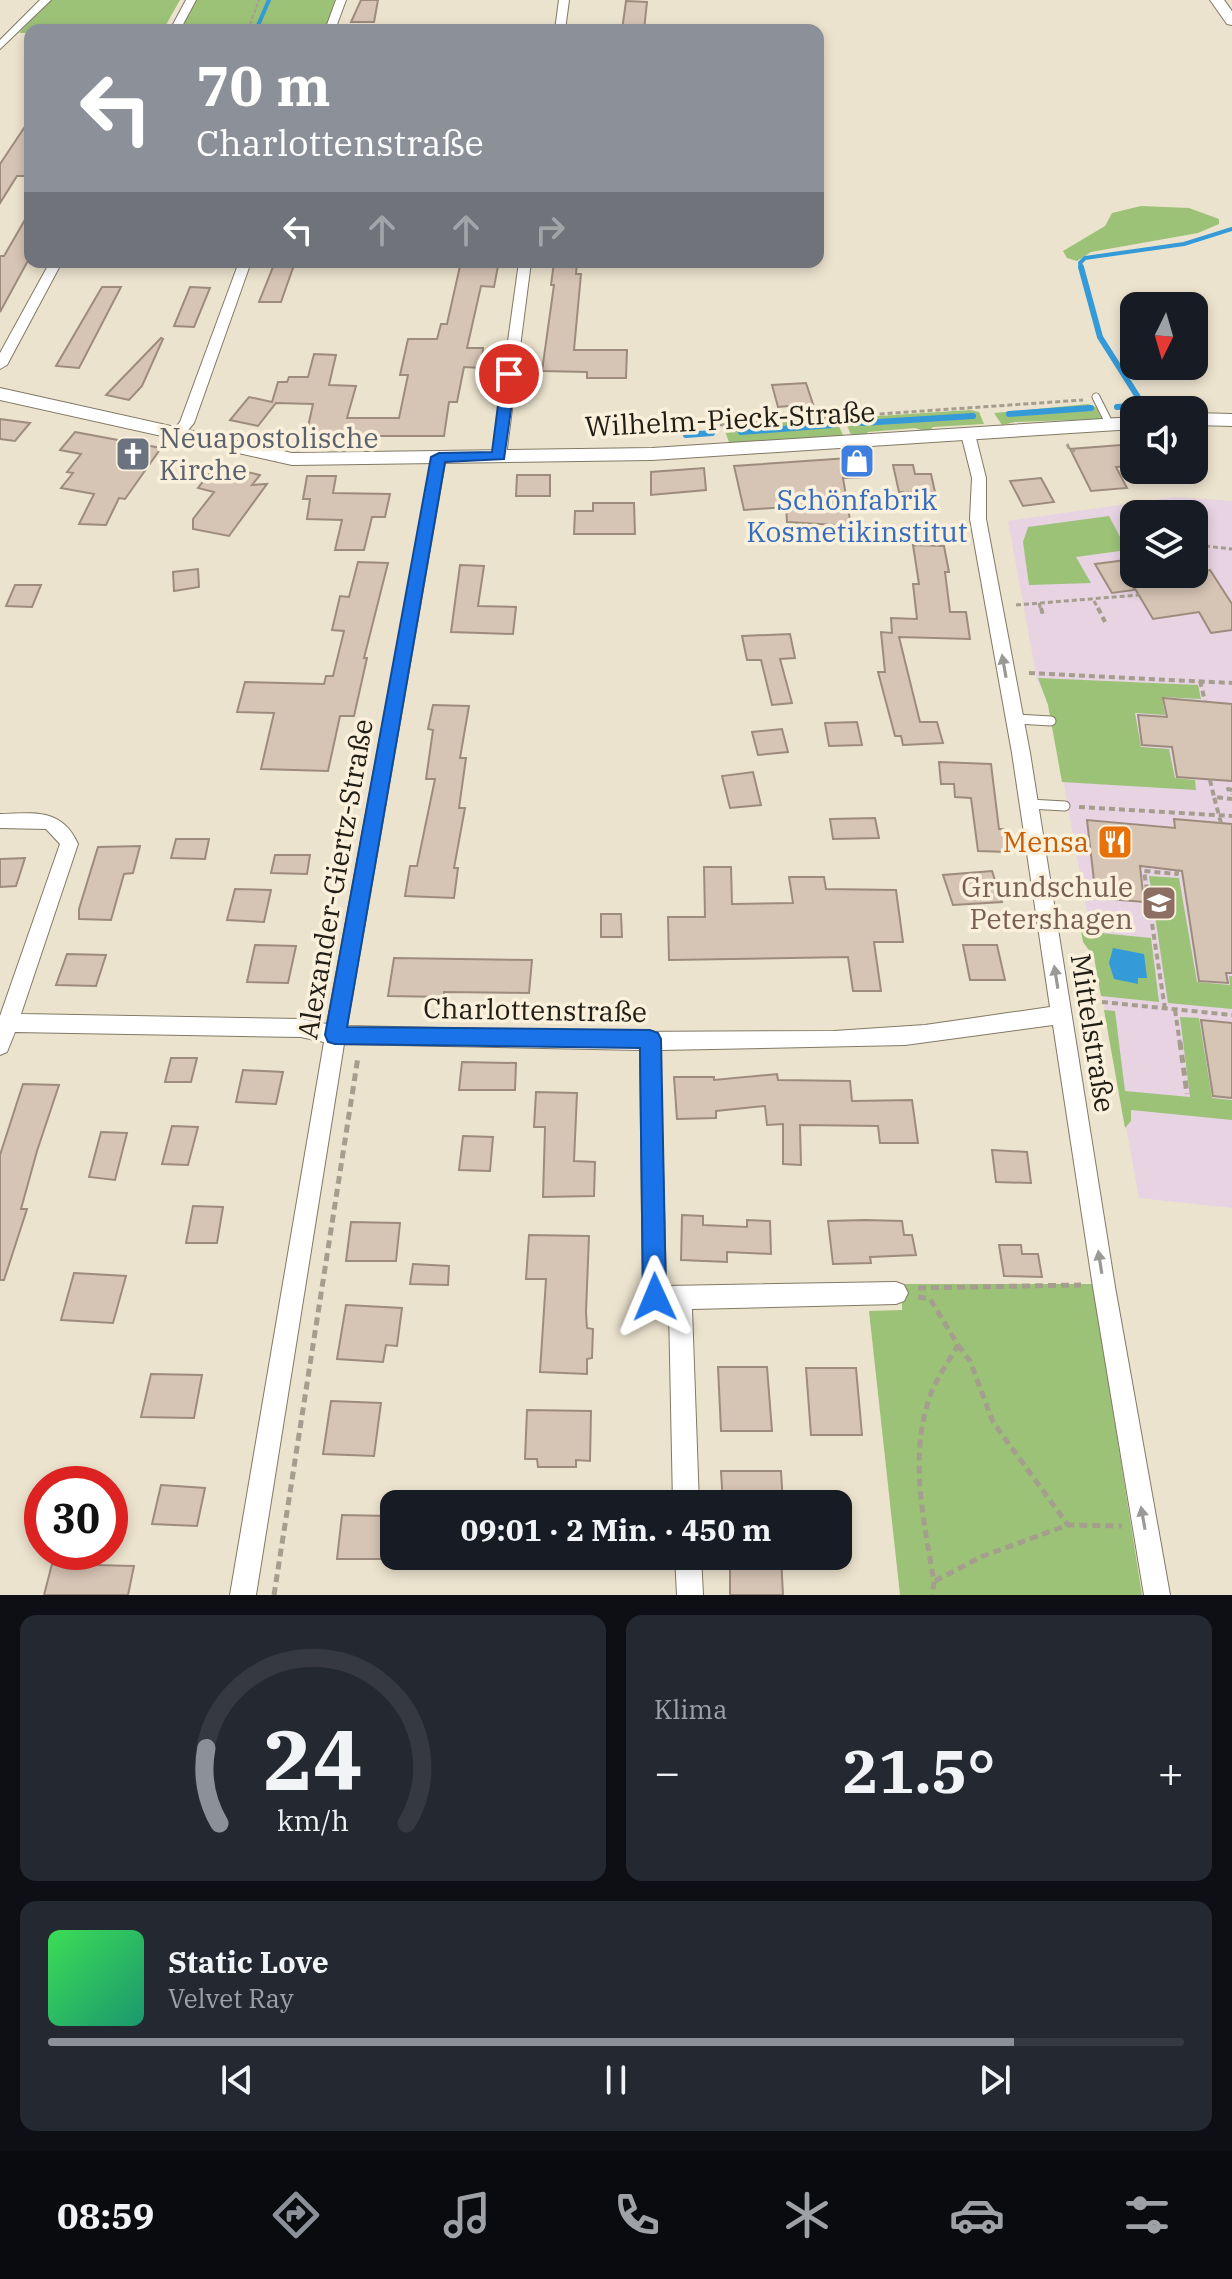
<!DOCTYPE html>
<html lang="de">
<meta charset="utf-8">
<style>
body{margin:0;font-family:"IBM Plex Serif",serif;background:#242831;color:#f1f3f6;height:100vh;display:flex;flex-direction:column;font-size:30px;white-space:nowrap}
*{box-sizing:border-box;margin:0}
p{font-size:26px;color:#9ea1a6}
.icon{flex:none;width:44px;height:44px;fill:none;stroke:currentColor;stroke-width:2;stroke-linecap:round;stroke-linejoin:round}
.map{position:relative;height:1595px;overflow:hidden}
.sheet{display:flex;flex-direction:column;gap:20px;padding:20px;background:#0d0f14;flex:1}
.sheet>*{flex:none}
.banner{position:absolute;left:24px;top:24px;width:800px;height:244px;border-radius:16px;box-shadow:0 4px 12px #0003;background:#8c9099;color:#fff;overflow:hidden}
.needle{width:52px;rotate:185deg}
.tools{position:absolute;left:1120px;top:292px;display:grid;gap:16px}
.tools a{display:grid;place-items:center;width:88px;height:88px;border-radius:16px;background:#171b24;box-shadow:0 4px 12px #0003;font-size:40px}
.speed{position:absolute;left:24px;top:1466px;display:flex;gap:16px;font-size:40px;font-weight:700;text-align:center}
.speed>*{display:grid;place-content:center;width:104px;height:104px;border-radius:50%;background:#171b24;box-shadow:0 4px 12px #0003;line-height:1}
.speed .limit{border:12px solid #d22;background:#fff;color:#111}
.pin{position:absolute;display:grid;place-items:center;width:68px;height:68px;color:#fff;margin:-34px;border:4px solid #fff;border-radius:50%;box-shadow:0 2px 8px #0007}
.me{position:absolute;width:88px;margin:-44px;rotate:359deg;stroke-linejoin:round;filter:drop-shadow(0 0 6px #0008)}
.turn{display:flex;align-items:center;gap:28px;height:168px;padding:0 40px;font-size:36px}
.turn .icon{width:104px;height:104px;stroke-width:2.5}
.turn b{display:block;font-size:56px;line-height:68px}
.lanes{display:flex;align-items:center;height:76px;padding:0 40px;background:#0003;justify-content:center;gap:40px;direction:ltr}
.lanes .off{opacity:.35}
.big{font-size:60px;font-weight:700;line-height:1.1}
.sheet .widget{flex:1;display:flex;flex-direction:column;justify-content:center;gap:12px;min-width:0;padding:0 28px;border-radius:16px;background:#242831}
.sheet .dial{align-items:center;gap:0}
.dial svg{height:208px;overflow:visible;fill:none;stroke:#363941;stroke-width:7;stroke-linecap:round;text-anchor:middle}
.dial text{fill:#f1f3f6;stroke:none}
.song{display:flex;align-items:center;gap:24px}
.cover{width:96px;height:96px;border-radius:12px;background:linear-gradient(135deg,hsl(130 70% 55%),hsl(160 70% 35%))}
.played{height:8px;border-radius:4px;background:linear-gradient(90deg,#8c9099 85%,#363941 85%)}
.keys{display:flex;justify-content:space-around;direction:ltr}
.heat{display:flex;justify-content:space-between;align-items:center;font-size:44px;direction:ltr}
.sheet .tiles{flex:1;display:grid;gap:20px;grid-template-columns:1fr 1fr}
.widget:last-child{grid-column:span 2}
.trip{position:absolute;left:380px;top:1490px;width:472px;height:80px;border-radius:16px;background:#171b24;box-shadow:0 4px 12px #0003;font-weight:700;line-height:80px;text-align:center}
.tabs{display:flex;height:128px;justify-content:space-around;align-items:center;background:#090b0e;color:#9ea1a6}
.tabs .icon{width:56px;height:56px}
.tabs .active{color:#8c9099}
.tabs b{font-size:36px;color:#f1f3f6}
.map>svg:first-child{display:block}
.industrial{fill:#e7d3e2;fill-rule:evenodd}
.green{fill:#9cc277}
.water{fill:#359ad8}
.lines{fill:none;stroke-linecap:round;stroke-linejoin:round}
.stream-far1{stroke:#359ad8;stroke-width:4}
.stream{stroke:#359ad8;stroke-width:6}
.building{fill:#d6c4b4;stroke:#9d8c7d;stroke-width:2}
.service-far1-casing{stroke:#827966;stroke-width:9}
.service-casing{stroke:#827966;stroke-width:11}
.minor-casing{stroke:#827966;stroke-width:2}
.tertiary-casing{stroke:#827966;stroke-width:2}
.secondary-casing{stroke:#827966;stroke-width:2}
.path-far3{stroke:#a59e8e;stroke-width:2;stroke-dasharray:4 2;stroke-linecap:butt}
.path-far2{stroke:#a59e8e;stroke-width:3;stroke-dasharray:5 3;stroke-linecap:butt}
.path-far1{stroke:#a59e8e;stroke-width:4;stroke-dasharray:6 4;stroke-linecap:butt}
.path{stroke:#a59e8e;stroke-width:5;stroke-dasharray:8 5;stroke-linecap:butt}
.service-far1{stroke:#fff;stroke-width:7}
.service{stroke:#fff;stroke-width:9}
.minor{fill:#fff;fill-rule:evenodd}
.tertiary{fill:#fff;fill-rule:evenodd}
.secondary{fill:#fff;fill-rule:evenodd}
.oneway{fill:#9b9996}
.route{fill:#1a73e8;stroke:#114b97;stroke-width:2}
.labels{text-anchor:middle;stroke-width:7;stroke-linejoin:round;paint-order:stroke}
.street-label{font-size:28px;fill:#201d15;stroke:#faf0db}
.worship-label{font-size:28px;fill:#5b616d;stroke:#faf0db;text-anchor:start}
.shop-label{font-size:28px;fill:#366cbe;stroke:#faf0db}
.food-label{font-size:28px;fill:#c56008;stroke:#faf0db;text-anchor:end}
.education-label{font-size:28px;fill:#785e54;stroke:#faf0db;text-anchor:end}
</style>
<div class="map">
<svg width="1232" height="1595" viewBox="0 0 1232 1595">
<rect width="100%" height="100%" fill="#ece3ce"/>
<path class="industrial" d="M1175,497L1232,501V1208L1139,1198L1069,813L1052,709L1037,680L1008,521ZM1134,514H1194V574H1134Z"/>
<path class="green" d="M48,0H180L163,30L19,33Z
M195,0H335L325,30H181Z
M1141,206L1189,208L1219,219V224L1198,233L1091,252L1077,261L1067,258L1063,251L1105,226L1112,213Z
M1088,404L1096,407L1102,419L1015,422L1002,425L994,413Z
M970,410L979,412L984,424L933,427L928,432L915,428L868,432L864,436L851,435L846,423L848,418Z
M832,419L838,424L843,435L841,438L730,445L725,431L728,426Z
M1109,516L1127,550L1076,557L1091,583L1029,585L1023,542L1028,527Z
M1038,678L1198,685L1201,699L1162,697L1165,715L1135,713L1141,747L1169,749L1175,778L1195,780L1196,790L1062,782L1048,705Z
M1149,876L1179,878L1197,982L1230,985L1229,976H1232V1009L1168,1003Z
M1081,931L1151,938L1159,1002L1101,996L1094,957L1083,942Z
M1104,1010L1115,1011L1125,1091L1190,1097L1180,1017L1199,1018L1212,1098L1232,1100V1120L1131,1110V1121L1125,1128Z
M902,1284H1093L1142,1595H900L869,1311L902,1310Z"/>
<path class="water" d="M1113,948L1144,954L1147,978H1138V984L1114,979L1109,963Z"/>
<g class="lines">
<path class="stream-far1" d="M256,30L269,0
M1082,269L1080,263L1085,258L1184,244L1232,229"/>
<path class="stream" d="M1081,267L1100,337L1143,405L1117,407
M1009,414L1091,408
M862,423L973,416
M741,432L833,425
M686,435L712,433"/>
</g>
<path class="building" d="M361,0H378L374,22H351Z
M626,1L647,2L644,30H622Z
M30,119V176H17L0,203V164Z
M30,211V257L0,312V256H4Z
M275,262H295L281,302H259Z
M554,262H577L576,274H581L574,350H627L626,378H587V372L542,371L554,285H551Z
M460,266H498L494,287L481,286L467,348H483L481,368L464,367L457,402H449L444,436H306L313,404L276,403L258,426L230,420L249,397L272,402L278,382H287L289,377H308L314,354L336,355L329,385L356,386L347,418H399L408,375H400L408,339H437L441,324H447Z
M102,287H121L79,368L56,366Z
M190,287L210,288L194,327L174,326Z
M161,338L163,339L142,386L129,400L106,395Z
M806,383L813,404L778,407L772,385Z
M0,419L30,423L15,441L0,439Z
M75,432L161,448L125,499L119,498L106,525L79,524L94,494L61,488L73,473L67,472L81,454L60,450Z
M1134,444V466L1116,467L1127,488L1091,491L1070,449Z
M863,457L869,477L843,478L851,526L787,522L786,507L744,510L734,466Z
M216,465L260,475L252,485L267,484L229,536L193,529V519L214,492L198,488Z
M893,465H913L915,474H931L935,492H899Z
M704,468L706,490L651,495V472Z
M517,475H550V496H516Z
M307,476H336L333,493L390,494L385,517H372L364,550H335L342,520L307,519L310,499H303Z
M1041,478L1054,502L1023,506L1010,481Z
M593,503H634L635,534H574L575,511H593Z
M913,545L944,546L949,572H945L950,612H966L970,639L899,637L920,722H937L943,743L903,745L901,736H895L878,672H885L881,632L892,633L891,618L917,619L913,584H919Z
M1134,559V574H1194L1210,570L1232,604V630L1211,633L1199,612L1153,619L1134,587V590L1112,593L1095,564Z
M358,562L388,563L364,658H367L354,716H340L328,771L261,769L274,713L237,712L245,682L324,684L326,676H333L344,631L332,630L340,596L349,597Z
M460,565L484,566L478,606L516,607L513,634L451,632Z
M198,569L199,587L174,591L173,572Z
M15,585H41L32,607L6,606Z
M790,634L795,658L780,659L792,703L772,705L761,660H747L742,636Z
M1163,698L1232,704V781L1177,777L1172,747L1142,745L1138,715L1167,717Z
M433,705L469,706L460,758H466L459,808H465L454,868H458L454,898L405,896L410,866H417L435,779H426L433,730L428,729Z
M857,722L862,745L829,746L825,723Z
M782,729L788,752L758,755L752,732Z
M939,762L991,764L999,829H1004L1007,852L978,851L971,798L955,797L954,784H941Z
M753,772L761,805L730,808L722,776Z
M875,818L879,838L833,839L830,819Z
M1174,819L1232,824V973H1226L1228,983L1199,981L1182,871L1140,866L1144,902L1096,898L1087,820L1175,828Z
M176,839H209L205,859L171,858Z
M140,846L133,873L124,874L111,920L79,919V909L98,847Z
M275,855H310L307,874L271,873Z
M25,858L16,886L0,887V859Z
M704,867H731L732,904L793,903L789,877H824L826,889L896,890L903,942H874L881,991H853L848,957L669,960L668,917H705Z
M992,871L1002,902L953,905L943,875Z
M235,889L271,890L264,922L227,920Z
M601,914H621L622,937H601Z
M255,945L296,946L288,983L247,982Z
M963,945H997L1005,980H970Z
M67,954L106,955L96,986L56,985Z
M394,958L532,960L529,993L444,992V997L388,996Z
M1201,1020L1232,1023V1098L1213,1096Z
M171,1058H197L191,1082H165Z
M462,1062L516,1063L515,1090H459Z
M243,1070L283,1072L276,1104L236,1102Z
M777,1074L778,1080L850,1081L852,1101L912,1100L918,1143H880L878,1126L800,1125L801,1165L783,1164V1124L767,1125L765,1106L716,1111V1118L677,1119L674,1077H714V1080Z
M23,1084L59,1085L37,1151L21,1209H27L4,1280H0V1155Z
M536,1092L577,1093L574,1161L595,1162L594,1196L543,1197L545,1127H534Z
M172,1126L198,1127L188,1165L162,1164Z
M101,1132L127,1133L115,1180L89,1177Z
M463,1136L493,1137L490,1171L459,1170Z
M992,1150L1027,1152L1031,1183L996,1182Z
M193,1206L223,1207L217,1243H186Z
M682,1215L703,1216V1225L747,1227V1220L770,1221L771,1254L727,1252V1262L681,1260Z
M865,1220L902,1221L904,1235H912L916,1255L870,1257L871,1263L833,1264L828,1221Z
M351,1222L400,1223L396,1261H346Z
M529,1235L589,1236L586,1312L587,1328L593,1329L592,1358L587,1359V1374L540,1372L546,1279H526Z
M999,1245H1021L1022,1254H1038L1042,1277L1004,1276Z
M413,1264L449,1266L448,1285L410,1284Z
M74,1273L126,1276L113,1323L61,1320Z
M346,1305L402,1308L397,1346L386,1345L383,1362L337,1359Z
M718,1367H767L772,1431H721Z
M806,1368H856L862,1435H811Z
M151,1374L202,1375L194,1418L141,1417Z
M331,1401L381,1403L374,1456L323,1454Z
M527,1410L591,1411L590,1461L576,1460V1467H538L537,1459H525Z
M721,1471H781L783,1504H723Z
M161,1485L205,1488L197,1526L152,1524Z
M342,1515L389,1516L385,1559H337Z
M730,1556L781,1557L783,1595H730Z
M52,1564L134,1566L128,1595H44Z"/>
<g class="lines">
<defs>
<path id="service-far1" d="M1096,397L1110,425"/>
<path id="service" d="M1015,719L1051,721
M1029,804L1065,806"/>
<path id="minor" d="M40,0H51L0,49V40Z
M186,0H196L180,30H170Z
M336,0H346L335,30H325Z
M559,0H569L565,30H555Z
M50,262H62L7,365L0,369V353Z
M239,262H251L194,423L183,436H173L171,433L180,422Z
M519,262H531L506,456L499,461L492,456Z
M968,430L975,434L986,478V519L1030,753L1115,1287L1170,1595H1144L1093,1287L1053,1025L905,1045L660,1050L666,1286L896,1282L904,1285L908,1293L904,1301L896,1304L692,1309L699,1504H673L669,1309L647,1305L643,1297L640,1050L344,1044L256,1595H230L324,1042L301,1037L15,1032L7,1052L0,1055V1016L60,844L46,829L0,828V814C35,813 62,808 78,844L21,1014L301,1019L327,1024L432,457L439,452L446,457L347,1026L620,1032L834,1031L925,1025L1050,1007L1012,753L970,519L972,478L961,434Z
M675,1556H701L703,1595H677Z"/>
<path id="tertiary" d="M0,388L292,453L652,448L1134,417V429L652,460L292,465L0,400Z
M1194,413L1232,414V426L1194,425Z"/>
<path id="secondary" d="M1210,0H1224L1232,11V25L1227,24Z"/>
</defs>
<use href="#service-far1" class="service-far1-casing"/>
<use href="#service" class="service-casing"/>
<use href="#minor" class="minor-casing"/>
<use href="#tertiary" class="tertiary-casing"/>
<use href="#secondary" class="secondary-casing"/>
<path class="path-far3" d="M248,30L259,0"/>
<path class="path-far2" d="M720,425L1083,400
M1067,444L1070,450L1075,451
M1205,546L1232,549
M1094,601L1099,610
M1039,603L1041,610
M1016,605L1139,595"/>
<path class="path-far1" d="M1041,608L1043,615
M1098,608L1105,622
M1029,673L1232,683
M1200,681L1205,701
M1210,780L1214,797
M1232,790L1228,789L1232,794
M1079,807L1232,816
M1221,823L1214,797L1232,799
M1102,1002L1232,1015
M1165,1009L1144,871L1177,874V870
M1175,1010L1180,1044"/>
<path class="path" d="M1180,1042L1187,1094
M918,1288L1081,1285
M918,1297L930,1299L958,1345C948,1363 935,1380 929,1399C909,1459 924,1522 934,1582L932,1595
M958,1345L970,1361L993,1422L1068,1525
M935,1581L983,1556L1068,1525L1122,1526
M274,1595L358,1057"/>
<use href="#service-far1" class="service-far1"/>
<use href="#service" class="service"/>
<use href="#minor" class="minor"/>
<use href="#tertiary" class="tertiary"/>
<use href="#secondary" class="secondary"/>
</g>
<defs><path id="oneway-solid" d="M-6-.8H1V-3.2L6.5 0L1 3.2V.8H-6Z" transform="scale(2)"/></defs>
<g class="oneway">
<use href="#oneway-solid" transform="translate(1004 666) rotate(-100)"/>
<use href="#oneway-solid" transform="translate(1056 977) rotate(-99)"/>
<use href="#oneway-solid" transform="translate(1100 1262) rotate(-99)"/>
<use href="#oneway-solid" transform="translate(1143 1518) rotate(-100)"/>
</g>
<path class="route" d="M509,370L516,374L504,459L445,462L347,1027L650,1030L658,1033L661,1039L666,1297L663,1305L655,1308L646,1305L643,1297L640,1048L335,1044L328,1042L325,1035L431,457L439,453L492,452L502,374Z"/>
<defs>
<symbol id="church-square" viewBox="-11 -11 22 22"><rect x="-9" y="-9" width="18" height="18" rx="4" fill="#6b7280" stroke="#faf0db"/><path d="M-1.2-6h2.4v3.5h3.3v2.4h-3.3V6h-2.4V-.1h-3.3v-2.4h3.3Z" fill="#fff"/></symbol>
<symbol id="shop-square" viewBox="-11 -11 22 22"><rect x="-9" y="-9" width="18" height="18" rx="4" fill="#3f7fe0" stroke="#faf0db"/><path d="M-5-2.5h2.3a2.7 3.5 0 0 1 5.4 0H5L5.5 6h-11ZM-1.5-2.5h3a1.5 2.3 0 0 0-3 0Z" fill="#fff"/></symbol>
<symbol id="restaurant-square" viewBox="-11 -11 22 22"><rect x="-9" y="-9" width="18" height="18" rx="4" fill="#e8710a" stroke="#faf0db"/><path d="M-5-6h1v4h1v-4h1v4h1v-4h1v5L-1.5 .5V6h-2V.5L-5-1ZM5-6V6H3V1.5H1.5Q1.5-4 5-6Z" fill="#fff"/></symbol>
<symbol id="school-square" viewBox="-11 -11 22 22"><rect x="-9" y="-9" width="18" height="18" rx="4" fill="#8d6e63" stroke="#faf0db"/><path d="M0-5L7-2L0 1L-7-2ZM-4 1L0 2.5L4 1V4Q0 6-4 4Z" fill="#fff"/></symbol>
</defs>
<g fill-rule="evenodd">
<use href="#church-square" x="113" y="434" width="40" height="40"/>
<use href="#shop-square" x="837" y="441" width="40" height="40"/>
<use href="#restaurant-square" x="1095" y="822" width="40" height="40"/>
<use href="#school-square" x="1139" y="883" width="40" height="40"/>
</g>
<g class="labels">
<g class="street-label">
<text transform="translate(730 419) rotate(-3)" y="10">Wilhelm-Pieck-Straße</text>
<text transform="translate(335 879) rotate(-80)" y="10">Alexander-Giertz-Straße</text>
<text transform="translate(535 1010) rotate(1)" y="10">Charlottenstraße</text>
<text transform="translate(1093 1033) rotate(81)" y="10">Mittelstraße</text>
</g>
<g class="worship-label">
<text x="159" y="448">Neuapostolische<tspan x="159" dy="32">Kirche</tspan></text>
</g>
<g class="shop-label">
<text x="857" y="510">Schönfabrik<tspan x="857" dy="32">Kosmetikinstitut</tspan></text>
</g>
<g class="food-label">
<text x="1089" y="852">Mensa</text>
</g>
<g class="education-label">
<text x="1133" y="897">Grundschule<tspan x="1133" dy="32">Petershagen</tspan></text>
</g>
</g>
</svg>
<div class="tools">
<a><svg class="needle" viewBox="-14 -14 28 28"><path d="M0-13l5 13h-10z" fill="#e53935"/><path d="M0 13l5-13h-10z" fill="#9ea1a6"/></svg></a>
<a><svg class="icon" aria-label="sound" viewBox="0 0 24 24"><path d="M4 9h4l5-4v14l-5-4H4zM17 9q2 3 0 6"/></svg></a>
<a><svg class="icon" aria-label="layers" viewBox="0 0 24 24"><path d="M12 4l9 5-9 5-9-5zM3 14l9 5 9-5"/></svg></a>
</div>
<div class="speed"><div class="limit">30</div></div>
<div class="pin" style="left:509px;top:374px;background:#d93025"><svg class="icon" aria-label="arrive" viewBox="0 0 24 24"><path d="M6 21V4h12l-3 4 3 4H6"/></svg></div>
<svg class="me" style="left:655px;top:1297px" viewBox="-20 -20 40 40"><path d="M0-17L14 15 0 8-14 15z" fill="#1a73e8" stroke="#fff" stroke-width="4"/></svg>
<div class="trip">09:01 · 2 Min. · 450 m</div>
<div class="banner">
<div class="turn"><svg class="icon" aria-label="left" viewBox="0 0 24 24"><path d="M17 20v-9H6M10 6l-5 5 5 5"/></svg><div><b>70 m</b>Charlottenstraße</div></div>
<div class="lanes"><svg class="icon" aria-label="left" viewBox="0 0 24 24"><path d="M17 20v-9H6M10 6l-5 5 5 5"/></svg><svg class="icon off" aria-label="ahead" viewBox="0 0 24 24"><path d="M12 20V5M6 11l6-6 6 6"/></svg><svg class="icon off" aria-label="ahead" viewBox="0 0 24 24"><path d="M12 20V5M6 11l6-6 6 6"/></svg><svg class="icon off" aria-label="right" viewBox="0 0 24 24"><path d="M7 20v-9h11M14 6l5 5-5 5"/></svg></div>
</div>
</div>
<section class="sheet">
<div class="tiles">
<div class="widget dial"><svg viewBox="0 0 100 80">
<path d="M14 69A42 42 0 1 1 86 69"/>
<path d="M14 69A42 42 0 0 1 9 40" stroke="#8c9099"/>
<text x="50" y="56" font-size="32" font-weight="700">24</text>
<text x="50" y="72" font-size="11">km/h</text>
</svg></div>
<div class="widget"><p>Klima</p>
<div class="heat"><a>−</a><b class="big">21.5°</b><a>+</a></div>
</div>
<div class="widget">
<div class="song"><i class="cover"></i><div><b>Static Love</b><p>Velvet Ray</p></div></div>
<div class="played"></div>
<div class="keys"><svg class="icon" aria-label="previous" viewBox="0 0 24 24"><path d="M18 5L8 12l10 7zM5 5v14"/></svg><svg class="icon" aria-label="pause" viewBox="0 0 24 24"><path d="M8 5v14M16 5v14"/></svg><svg class="icon" aria-label="next" viewBox="0 0 24 24"><path d="M6 5l10 7-10 7zM19 5v14"/></svg></div>
</div>
</div>
</section>
<nav class="tabs">
<b>08:59</b>
<svg class="icon active" aria-label="directions" viewBox="0 0 24 24"><path d="M12 3l9 9-9 9-9-9zM9 14v-3h6M13 9l2 2-2 2"/></svg>
<svg class="icon" aria-label="music" viewBox="0 0 24 24"><path d="M9 18V5l10-2v13"/><circle cx="6" cy="18" r="3"/><circle cx="16" cy="16" r="3"/></svg>
<svg class="icon" aria-label="phone" viewBox="0 0 24 24"><path d="M5 4h4l2 5-3 2q2 4 5 5l2-3 5 2v4C11 20 4 13 5 4z"/></svg>
<svg class="icon" aria-label="climate" viewBox="0 0 24 24"><path d="M12 3v18M4 7l16 10M4 17L20 7"/></svg>
<svg class="icon" aria-label="car" viewBox="0 0 24 24"><path d="M5 17H2v-5l4-1 3-4h7l3 4 3 1v5h-3M9 17h6M6 11h13"/><circle cx="7" cy="17" r="2"/><circle cx="17" cy="17" r="2"/></svg>
<svg class="icon" aria-label="filters" viewBox="0 0 24 24"><path d="M4 7h16M4 17h16"/><circle cx="9" cy="7" r="2"/><circle cx="15" cy="17" r="2"/></svg>
</nav>
